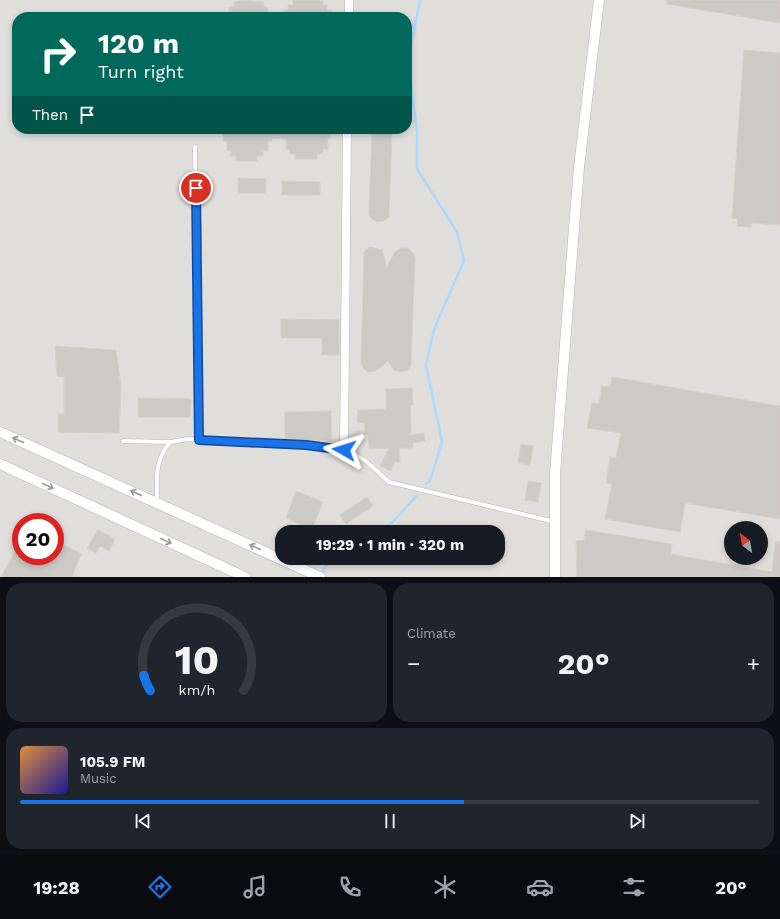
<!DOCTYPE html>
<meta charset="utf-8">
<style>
body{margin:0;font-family:"Work Sans",sans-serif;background:#20242c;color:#f1f3f6;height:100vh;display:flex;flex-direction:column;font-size:15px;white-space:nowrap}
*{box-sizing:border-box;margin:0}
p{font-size:13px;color:#9ea1a6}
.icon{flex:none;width:22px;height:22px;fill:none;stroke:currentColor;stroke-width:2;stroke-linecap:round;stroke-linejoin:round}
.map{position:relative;height:577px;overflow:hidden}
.details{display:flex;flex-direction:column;gap:6px;padding:6px;background:#0d0f14;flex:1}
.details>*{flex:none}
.top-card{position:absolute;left:12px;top:12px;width:400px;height:122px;border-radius:16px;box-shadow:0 2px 6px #0003;background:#00695c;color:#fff;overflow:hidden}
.needle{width:26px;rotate:329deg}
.controls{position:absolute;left:724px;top:521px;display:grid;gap:8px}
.controls a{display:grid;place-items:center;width:44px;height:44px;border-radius:50%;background:#171b24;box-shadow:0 2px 6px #0003;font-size:20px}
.speed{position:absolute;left:12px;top:513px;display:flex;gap:8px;font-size:20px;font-weight:700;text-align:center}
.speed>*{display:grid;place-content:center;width:52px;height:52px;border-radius:50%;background:#171b24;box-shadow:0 2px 6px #0003;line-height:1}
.speed .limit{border:6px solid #d22;background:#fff;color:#111}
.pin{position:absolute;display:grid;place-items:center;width:34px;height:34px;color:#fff;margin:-17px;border:2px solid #fff;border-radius:50%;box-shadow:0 1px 4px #0007}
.me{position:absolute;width:44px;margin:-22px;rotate:276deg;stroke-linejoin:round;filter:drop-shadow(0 0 3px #0008)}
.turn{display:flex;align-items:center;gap:14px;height:84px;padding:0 20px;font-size:18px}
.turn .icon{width:52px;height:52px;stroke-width:2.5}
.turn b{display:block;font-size:28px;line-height:34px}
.then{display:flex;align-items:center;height:38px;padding:0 20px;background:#0003;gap:8px;font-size:15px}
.big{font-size:30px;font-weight:700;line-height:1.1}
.details .card{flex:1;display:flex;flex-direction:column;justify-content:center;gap:6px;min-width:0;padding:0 14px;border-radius:16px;background:#20242c}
.details .dial{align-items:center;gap:0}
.dial svg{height:104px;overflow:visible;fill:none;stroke:#363941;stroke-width:7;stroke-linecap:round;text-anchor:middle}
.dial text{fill:#f1f3f6;stroke:none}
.song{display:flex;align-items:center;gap:12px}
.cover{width:48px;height:48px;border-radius:6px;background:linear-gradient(135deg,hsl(30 70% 55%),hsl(240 70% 35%))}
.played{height:4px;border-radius:2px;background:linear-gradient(90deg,#1a73e8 60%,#363941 60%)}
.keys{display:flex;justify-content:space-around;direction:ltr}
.heat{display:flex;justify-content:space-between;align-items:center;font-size:22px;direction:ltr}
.details .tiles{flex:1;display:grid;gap:6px;grid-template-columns:1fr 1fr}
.card:last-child{grid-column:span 2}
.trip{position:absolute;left:275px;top:525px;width:230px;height:40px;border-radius:16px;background:#171b24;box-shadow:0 2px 6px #0003;font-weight:700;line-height:40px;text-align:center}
.tabs{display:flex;height:64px;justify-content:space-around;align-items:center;background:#090b0e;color:#9ea1a6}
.tabs .icon{width:28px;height:28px}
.tabs .selected{color:#1a73e8}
.tabs b{font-size:18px;color:#f1f3f6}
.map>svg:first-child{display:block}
.industrial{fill:#e0deda;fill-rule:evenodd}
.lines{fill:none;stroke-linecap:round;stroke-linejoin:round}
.stream{stroke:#aadaff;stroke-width:2.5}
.building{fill:#cccac5;stroke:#d6d1c6}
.service-casing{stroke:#b5b8bc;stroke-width:5}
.minor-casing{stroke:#b5b8bc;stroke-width:9}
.tertiary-casing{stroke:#b5b8bc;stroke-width:11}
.service{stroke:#fff;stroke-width:4}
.minor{stroke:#fff;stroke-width:8}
.tertiary{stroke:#fff;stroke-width:10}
.oneway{stroke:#979a9d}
.route-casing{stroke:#114b97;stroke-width:10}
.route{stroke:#1a73e8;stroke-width:7}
</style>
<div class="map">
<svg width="780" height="577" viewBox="0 0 780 577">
<rect width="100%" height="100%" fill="#f1efe8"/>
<path class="industrial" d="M0,0H780V577H0ZM17,17H407V129H17ZM21,522H55V556H21ZM731,528H761V558H731ZM282,532H498V558H282Z"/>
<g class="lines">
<path class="stream" d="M420,0L408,60L417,132V169L457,232L464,261L434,329L426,365L442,442L430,481L426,484
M378,532L393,522L416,496
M322,575L326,565L338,558"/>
</g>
<path class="building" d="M239,0L264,2V7L268,8V17H229V7H234V2L239,1Z
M293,0H323V5H327V10H332V17H284V10H288V5H293Z
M667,0H780V23L667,4Z
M744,50L780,53V225L752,223L751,227L737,226L738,219L732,218Z
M223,129H331V139H328V149H323V154H317V159H295V154H290V149H286V139L272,138V141H268V151H263V156H257V161H236V156H230L231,151H227V141H223Z
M372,129H392L389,217L384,221L377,222L372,219L369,214Z
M238,178L266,179V193H238Z
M282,181L320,182V195H282Z
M370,247L382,250L387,267L395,252L401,248H408L413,253L415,258L411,364L408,370L401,372L394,370L388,361L376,371L369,372L364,369L361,364L364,252Z
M281,319L339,320V355H322V338H281Z
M55,346L116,350L121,387L119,433L58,432V414H64V377L57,376Z
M612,377L780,406V519L685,503L680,532L605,519L612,484L606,483L610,457L616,458L621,433L587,428L592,403L599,404L602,386L610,387Z
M412,388L413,405H410L411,435L424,433L425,441L413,443V448H399L400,462H395L391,471L380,466L389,448L369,449L368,434H364L365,423L357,422L358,410L386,409V389Z
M138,398L191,399L190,417H138Z
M331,411L332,441L285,440V412Z
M521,444L533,446L530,465L518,463Z
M528,481L541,483L538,502L525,500Z
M296,491L323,502L312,529L286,518Z
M367,497L373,506L346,524L340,515Z
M98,530L115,539L109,551L100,546L96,553L87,548Z
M586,530L672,544L671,554L772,572L775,542H780V577H577L576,541L584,540Z
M21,540V556H55V540L81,554L72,577H1Z"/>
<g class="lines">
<defs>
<path id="service" d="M195,147L199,440
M123,441L170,442
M157,502C157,478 154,462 170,442L188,439L306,445L348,450L367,462L389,482L555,522"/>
<path id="minor" d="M349,17V0
M344,450L347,129"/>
<path id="tertiary" d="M0,432L320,577
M0,464L245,577
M555,577V474L573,241L579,167L599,0"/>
</defs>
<use href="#service" class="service-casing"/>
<use href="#minor" class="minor-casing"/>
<use href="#tertiary" class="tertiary-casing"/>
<use href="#service" class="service"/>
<use href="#minor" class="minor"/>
<use href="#tertiary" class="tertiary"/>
</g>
<defs><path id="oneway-shaft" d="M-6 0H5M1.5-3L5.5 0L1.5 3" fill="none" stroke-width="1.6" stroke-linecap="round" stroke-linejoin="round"/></defs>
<g class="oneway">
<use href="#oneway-shaft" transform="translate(18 440) rotate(-156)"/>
<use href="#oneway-shaft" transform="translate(48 486) rotate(25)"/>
<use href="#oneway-shaft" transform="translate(136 493) rotate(-156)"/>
<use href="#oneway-shaft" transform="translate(166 541) rotate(25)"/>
<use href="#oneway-shaft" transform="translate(255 547) rotate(-156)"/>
</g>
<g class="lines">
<defs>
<path id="route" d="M196,188L199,440L306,445L344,450"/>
</defs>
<use href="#route" class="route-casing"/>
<use href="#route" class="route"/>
</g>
</svg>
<div class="controls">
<a><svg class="needle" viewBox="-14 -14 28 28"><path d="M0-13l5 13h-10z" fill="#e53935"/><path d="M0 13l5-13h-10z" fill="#9ea1a6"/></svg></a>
</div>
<div class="speed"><div class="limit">20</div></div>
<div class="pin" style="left:196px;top:188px;background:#d93025"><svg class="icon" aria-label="arrive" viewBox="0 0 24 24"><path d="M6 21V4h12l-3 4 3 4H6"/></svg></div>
<svg class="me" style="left:344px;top:450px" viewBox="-20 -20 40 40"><path d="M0-17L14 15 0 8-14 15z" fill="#1a73e8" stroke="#fff" stroke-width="4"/></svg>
<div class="trip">19:29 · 1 min · 320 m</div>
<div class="top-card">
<div class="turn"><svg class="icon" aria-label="right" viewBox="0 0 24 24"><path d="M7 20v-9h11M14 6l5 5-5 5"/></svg><div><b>120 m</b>Turn right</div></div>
<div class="then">Then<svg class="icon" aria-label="arrive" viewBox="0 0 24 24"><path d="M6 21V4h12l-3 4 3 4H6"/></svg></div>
</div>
</div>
<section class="details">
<div class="tiles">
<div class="card dial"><svg viewBox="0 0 100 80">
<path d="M14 69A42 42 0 1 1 86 69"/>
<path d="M14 69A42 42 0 0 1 9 57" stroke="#1a73e8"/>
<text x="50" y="56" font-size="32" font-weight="700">10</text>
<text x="50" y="72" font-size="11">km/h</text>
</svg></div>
<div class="card"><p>Climate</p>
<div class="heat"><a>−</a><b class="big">20°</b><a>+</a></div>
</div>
<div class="card">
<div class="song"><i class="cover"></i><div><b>105.9 FM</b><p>Music</p></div></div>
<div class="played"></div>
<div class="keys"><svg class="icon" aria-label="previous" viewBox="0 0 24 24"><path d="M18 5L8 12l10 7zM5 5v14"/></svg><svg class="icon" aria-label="pause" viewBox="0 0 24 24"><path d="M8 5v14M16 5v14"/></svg><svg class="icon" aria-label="next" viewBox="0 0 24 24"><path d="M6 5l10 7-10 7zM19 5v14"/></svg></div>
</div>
</div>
</section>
<nav class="tabs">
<b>19:28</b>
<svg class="icon selected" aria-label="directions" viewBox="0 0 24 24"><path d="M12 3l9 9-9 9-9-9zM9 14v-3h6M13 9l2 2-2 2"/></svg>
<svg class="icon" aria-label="music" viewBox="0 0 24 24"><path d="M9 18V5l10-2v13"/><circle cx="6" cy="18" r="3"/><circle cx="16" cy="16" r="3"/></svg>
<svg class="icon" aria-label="phone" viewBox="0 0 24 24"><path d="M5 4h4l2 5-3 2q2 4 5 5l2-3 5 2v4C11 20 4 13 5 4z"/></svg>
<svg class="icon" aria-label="climate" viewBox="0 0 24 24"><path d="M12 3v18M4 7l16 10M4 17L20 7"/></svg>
<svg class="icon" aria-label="car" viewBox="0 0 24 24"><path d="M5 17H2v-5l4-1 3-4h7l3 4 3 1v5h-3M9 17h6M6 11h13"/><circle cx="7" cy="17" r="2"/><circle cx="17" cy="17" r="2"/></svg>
<svg class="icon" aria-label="filters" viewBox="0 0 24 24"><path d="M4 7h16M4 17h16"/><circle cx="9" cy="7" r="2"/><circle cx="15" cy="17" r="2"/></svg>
<b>20°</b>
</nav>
